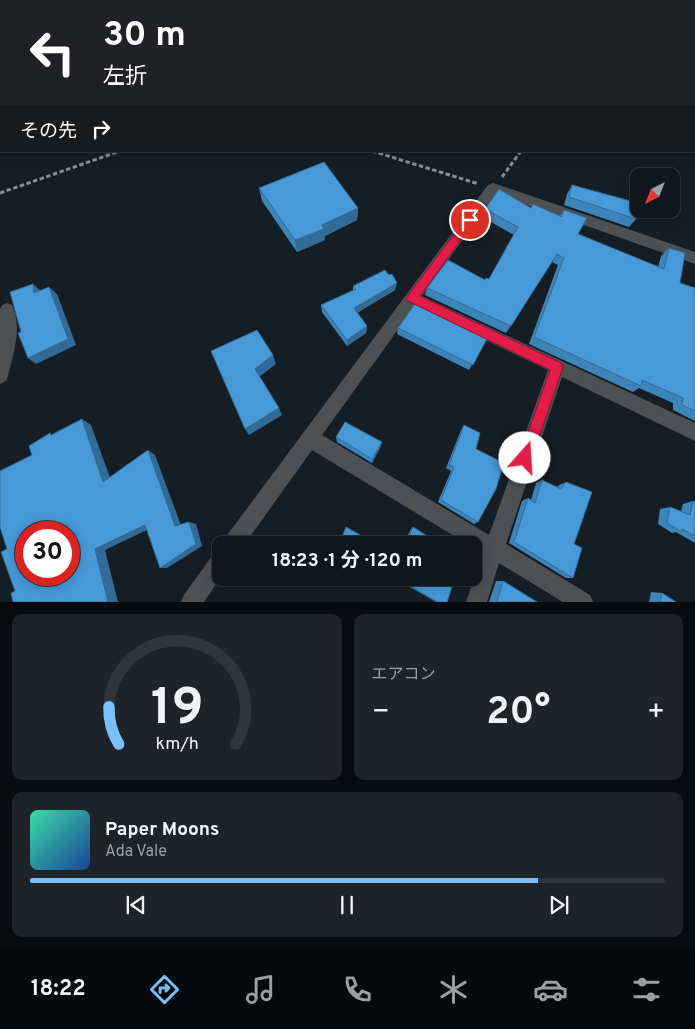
<!DOCTYPE html>
<html lang="ja">
<meta charset="utf-8">
<style>
body{margin:0;font-family:Overpass,"Noto Sans JP",sans-serif;background:#1e2329;color:#f1f3f6;height:100vh;display:flex;flex-direction:column;font-size:19px;white-space:nowrap}
*{box-sizing:border-box;margin:0}
p{font-size:16px;color:#9c9fa3}
.icon{flex:none;width:28px;height:28px;fill:none;stroke:currentColor;stroke-width:2;stroke-linecap:round;stroke-linejoin:round}
.map{position:relative;height:602px;overflow:hidden}
.side{display:flex;flex-direction:column;gap:12px;padding:12px;background:#090c0f;flex:1}
.side>*{flex:none}
.top-card{position:absolute;left:0px;top:0px;width:695px;height:152px;box-shadow:0 2px 12px #0003,0 0 0 1px #30353b;background:#202124;color:#fff;overflow:hidden}
.needle{width:32px;rotate:222deg}
.controls{position:absolute;left:630px;top:168px;display:grid;gap:10px}
.controls a{display:grid;place-items:center;width:50px;height:50px;border-radius:10px;background:#10161c;box-shadow:0 2px 12px #0003,0 0 0 1px #30353b;font-size:25px}
.speed{position:absolute;left:15px;top:521px;display:flex;gap:10px;font-size:25px;font-weight:700;text-align:center}
.speed>*{display:grid;place-content:center;width:65px;height:65px;border-radius:50%;background:#10161c;box-shadow:0 2px 12px #0003,0 0 0 1px #30353b;line-height:1}
.speed .limit{border:8px solid #d22;background:#fff;color:#111}
.pin{position:absolute;display:grid;place-items:center;width:42px;height:42px;color:#fff;margin:-21px;border:2px solid #fff;border-radius:50%;box-shadow:0 1px 5px #0007}
.me{position:absolute;width:55px;margin:-28px;rotate:19deg;stroke-linejoin:round;filter:drop-shadow(0 0 4px #0008)}
.turn{display:flex;align-items:center;gap:18px;height:105px;padding:0 20px;font-size:22px}
.turn .icon{width:65px;height:65px;stroke-width:2.5}
.turn b{display:block;font-size:35px;line-height:42px}
.then{display:flex;align-items:center;height:48px;padding:0 20px;background:#0003;gap:10px;font-size:19px}
.big{font-size:38px;font-weight:700;line-height:1.1}
.side .card{flex:1;display:flex;flex-direction:column;justify-content:center;gap:8px;min-width:0;padding:0 18px;border-radius:10px;background:#1e2329}
.side .dial{align-items:center;gap:0}
.dial svg{height:130px;overflow:visible;fill:none;stroke:#30353b;stroke-width:7;stroke-linecap:round;text-anchor:middle}
.dial text{fill:#f1f3f6;stroke:none}
.song{display:flex;align-items:center;gap:15px}
.cover{width:60px;height:60px;border-radius:8px;background:linear-gradient(135deg,hsl(160 70% 55%),hsl(220 70% 35%))}
.played{height:5px;border-radius:2px;background:linear-gradient(90deg,#79bff8 80%,#30353b 80%)}
.keys{display:flex;justify-content:space-around;direction:ltr}
.heat{display:flex;justify-content:space-between;align-items:center;font-size:28px;direction:ltr}
.side .tiles{flex:1;display:grid;gap:12px;grid-template-columns:1fr 1fr}
.card:last-child{grid-column:span 2}
.trip{position:absolute;left:212px;top:536px;width:270px;height:50px;border-radius:10px;background:#10161c;box-shadow:0 2px 12px #0003,0 0 0 1px #30353b;font-weight:700;line-height:50px;text-align:center}
.tab-bar{display:flex;height:80px;justify-content:space-around;align-items:center;background:#06090b;color:#9c9fa3}
.tab-bar .icon{width:35px;height:35px}
.tab-bar .current{color:#79bff8}
.tab-bar b{font-size:22px;color:#f1f3f6}
.map>svg:first-child{display:block}
.lines{fill:none;stroke-linecap:round;stroke-linejoin:round}
.path-far1{stroke:#878d93;stroke-width:2;stroke-dasharray:4 2;stroke-linecap:butt}
.path{stroke:#878d93;stroke-width:3;stroke-dasharray:4.5 2.5;stroke-linecap:butt}
.minor{fill:#4d5154;fill-rule:evenodd}
.wall{fill:#3d84b9}
.shaded-wall{fill:#326b96}
.building{fill:#4799d7;stroke:#326b96;fill-rule:evenodd}
.route{fill:#e11d48;stroke:#92132f}
</style>
<div class="map">
<svg width="695" height="602" viewBox="0 0 695 602">
<rect width="100%" height="100%" fill="#161e25"/>
<g class="lines">
<path class="path-far1" d="M24,1L29,0"/>
<path class="path" d="M372,151L479,184
M502,177L521,151
M0,193L120,151"/>
<path class="minor" d="M493,183L695,252V264L496,194L422,296L695,423V441L562,377L506,544L590,595L593,602H563L499,563L487,602H466L483,553L474,548V545H469L312,450L244,545H222L225,538L488,185ZM415,306L548,370L489,535L322,435Z
M7,303L12,305C23,327 13,354 8,376L6,381L0,384V309L2,305Z
M221,550V577L204,602H181L184,595L214,553Z"/>
</g>
<path class="wall" d="M655,0H695V24L694,23V1H654Z
M694,85L695,86V105H694Z
M572,185L636,219L629,227L564,205L567,194Z
M259,188L358,208L357,220L325,236V240L297,252L262,201Z
M531,208L560,216L564,210L578,234L658,267L661,256L669,248L680,283L695,288V421L673,410V403L639,388L633,392L529,344L558,265L552,262L506,333L425,295L427,288L489,279L514,235L482,217L485,209Z
M389,275L395,290L357,313L367,326L366,333L347,346L322,312L321,305L353,291V286Z
M398,328L489,335L469,370L397,334Z
M464,425L476,449L478,522L474,524L438,502L451,471L446,468L461,430Z
M336,437L381,446L372,463L337,442Z
M542,480L557,487L559,485L566,482L574,544L573,578H566L509,543L522,501L528,498L531,500L536,483Z
M693,501L695,502V543L676,532L672,533L658,524L660,509L670,507L681,511L683,504Z
M413,527L441,545H403L411,529Z
M394,578H455L447,602H436Z
M496,581H503L537,602H489Z
M651,592L662,593L676,602H649Z"/>
<path class="shaded-wall" d="M358,208L357,220L325,236V240L297,252L295,240L322,225Z
M397,283L395,290L353,315L354,308Z
M33,284L41,291L34,293Z
M49,287L57,294L76,345L36,364L28,358Z
M367,326L366,333L347,346V340Z
M273,355L276,364L259,377L255,369Z
M279,408L282,415L249,435L245,429Z
M82,419L91,425L113,486L103,482Z
M382,442L381,446L372,463V459Z
M148,450L155,455L182,528L175,526Z
M189,522L196,524L202,546L167,568H160Z
M145,525L153,527L105,550L118,602H108L95,549Z"/>
<path class="building" d="M668,0H695V10L694,9V1H669Z
M694,85L695,86V96H694Z
M324,162L358,208L322,225L324,229L295,240L259,188Z
M572,185L638,203L636,219L569,197Z
M499,189L531,208L533,204L562,217L564,210L587,218L578,234L664,269L669,248L685,253L680,283L695,288V411L682,405L683,398L642,380L641,386L534,337L564,258L557,254L511,326L427,288L448,260L485,280L486,278L489,279L518,227L485,209Z
M385,270L389,275L392,274L397,283L354,308L367,326L347,340L321,305L356,289L353,286Z
M33,284L34,293L49,287L68,339L28,358L18,333L21,332L10,292Z
M417,301L489,335L473,365L398,328Z
M257,330L273,355L255,369L279,408L245,429L211,351Z
M82,419L103,482L148,450L175,526L189,522L196,544L160,568L145,525L95,549L108,602H13L11,593L15,591L1,552L7,549L0,527V471L32,455L29,446L50,433L51,435ZM26,532H69V575H26Z
M345,422L382,442L372,459L336,437Z
M464,425L480,433L476,449L504,463L496,489L478,522L441,500L454,467L449,465Z
M542,480L561,489L566,482L592,492L574,544L582,548L573,578L514,542L528,498L535,503Z
M693,501L695,502V536L682,529V532L667,523L670,507L690,515Z
M346,527L378,545H339Z
M413,527L441,545H405Z
M396,578H455L447,602H438Z
M503,581L537,602H497Z
M662,593L676,602H660Z"/>
<path class="route" d="M470,216L475,220L474,222L420,296L561,363L563,367L532,458L530,463L525,465L521,463L519,458L550,370L408,301L406,298L467,217Z"/>
</svg>
<div class="controls">
<a><svg class="needle" viewBox="-14 -14 28 28"><path d="M0-13l5 13h-10z" fill="#e53935"/><path d="M0 13l5-13h-10z" fill="#9c9fa3"/></svg></a>
</div>
<div class="speed"><div class="limit">30</div></div>
<div class="pin" style="left:470px;top:220px;background:#d93025"><svg class="icon" aria-label="arrive" viewBox="0 0 24 24"><path d="M6 21V4h12l-3 4 3 4H6"/></svg></div>
<svg class="me" style="left:525px;top:458px" viewBox="-20 -20 40 40"><circle r="19" fill="#fff"/><path d="M0-13L10 11 0 6-10 11z" fill="#e11d48"/></svg>
<div class="trip">18:23 · 1 分 · 120 m</div>
<div class="top-card">
<div class="turn"><svg class="icon" aria-label="left" viewBox="0 0 24 24"><path d="M17 20v-9H6M10 6l-5 5 5 5"/></svg><div><b>30 m</b>左折</div></div>
<div class="then">その先<svg class="icon" aria-label="right" viewBox="0 0 24 24"><path d="M7 20v-9h11M14 6l5 5-5 5"/></svg></div>
</div>
</div>
<section class="side">
<div class="tiles">
<div class="card dial"><svg viewBox="0 0 100 80">
<path d="M14 69A42 42 0 1 1 86 69"/>
<path d="M14 69A42 42 0 0 1 8 46" stroke="#79bff8"/>
<text x="50" y="56" font-size="32" font-weight="700">19</text>
<text x="50" y="72" font-size="11">km/h</text>
</svg></div>
<div class="card"><p>エアコン</p>
<div class="heat"><a>−</a><b class="big">20°</b><a>+</a></div>
</div>
<div class="card">
<div class="song"><i class="cover"></i><div><b>Paper Moons</b><p>Ada Vale</p></div></div>
<div class="played"></div>
<div class="keys"><svg class="icon" aria-label="previous" viewBox="0 0 24 24"><path d="M18 5L8 12l10 7zM5 5v14"/></svg><svg class="icon" aria-label="pause" viewBox="0 0 24 24"><path d="M8 5v14M16 5v14"/></svg><svg class="icon" aria-label="next" viewBox="0 0 24 24"><path d="M6 5l10 7-10 7zM19 5v14"/></svg></div>
</div>
</div>
</section>
<nav class="tab-bar">
<b>18:22</b>
<svg class="icon current" aria-label="directions" viewBox="0 0 24 24"><path d="M12 3l9 9-9 9-9-9zM9 14v-3h6M13 9l2 2-2 2"/></svg>
<svg class="icon" aria-label="music" viewBox="0 0 24 24"><path d="M9 18V5l10-2v13"/><circle cx="6" cy="18" r="3"/><circle cx="16" cy="16" r="3"/></svg>
<svg class="icon" aria-label="phone" viewBox="0 0 24 24"><path d="M5 4h4l2 5-3 2q2 4 5 5l2-3 5 2v4C11 20 4 13 5 4z"/></svg>
<svg class="icon" aria-label="climate" viewBox="0 0 24 24"><path d="M12 3v18M4 7l16 10M4 17L20 7"/></svg>
<svg class="icon" aria-label="car" viewBox="0 0 24 24"><path d="M5 17H2v-5l4-1 3-4h7l3 4 3 1v5h-3M9 17h6M6 11h13"/><circle cx="7" cy="17" r="2"/><circle cx="17" cy="17" r="2"/></svg>
<svg class="icon" aria-label="filters" viewBox="0 0 24 24"><path d="M4 7h16M4 17h16"/><circle cx="9" cy="7" r="2"/><circle cx="15" cy="17" r="2"/></svg>
</nav>
